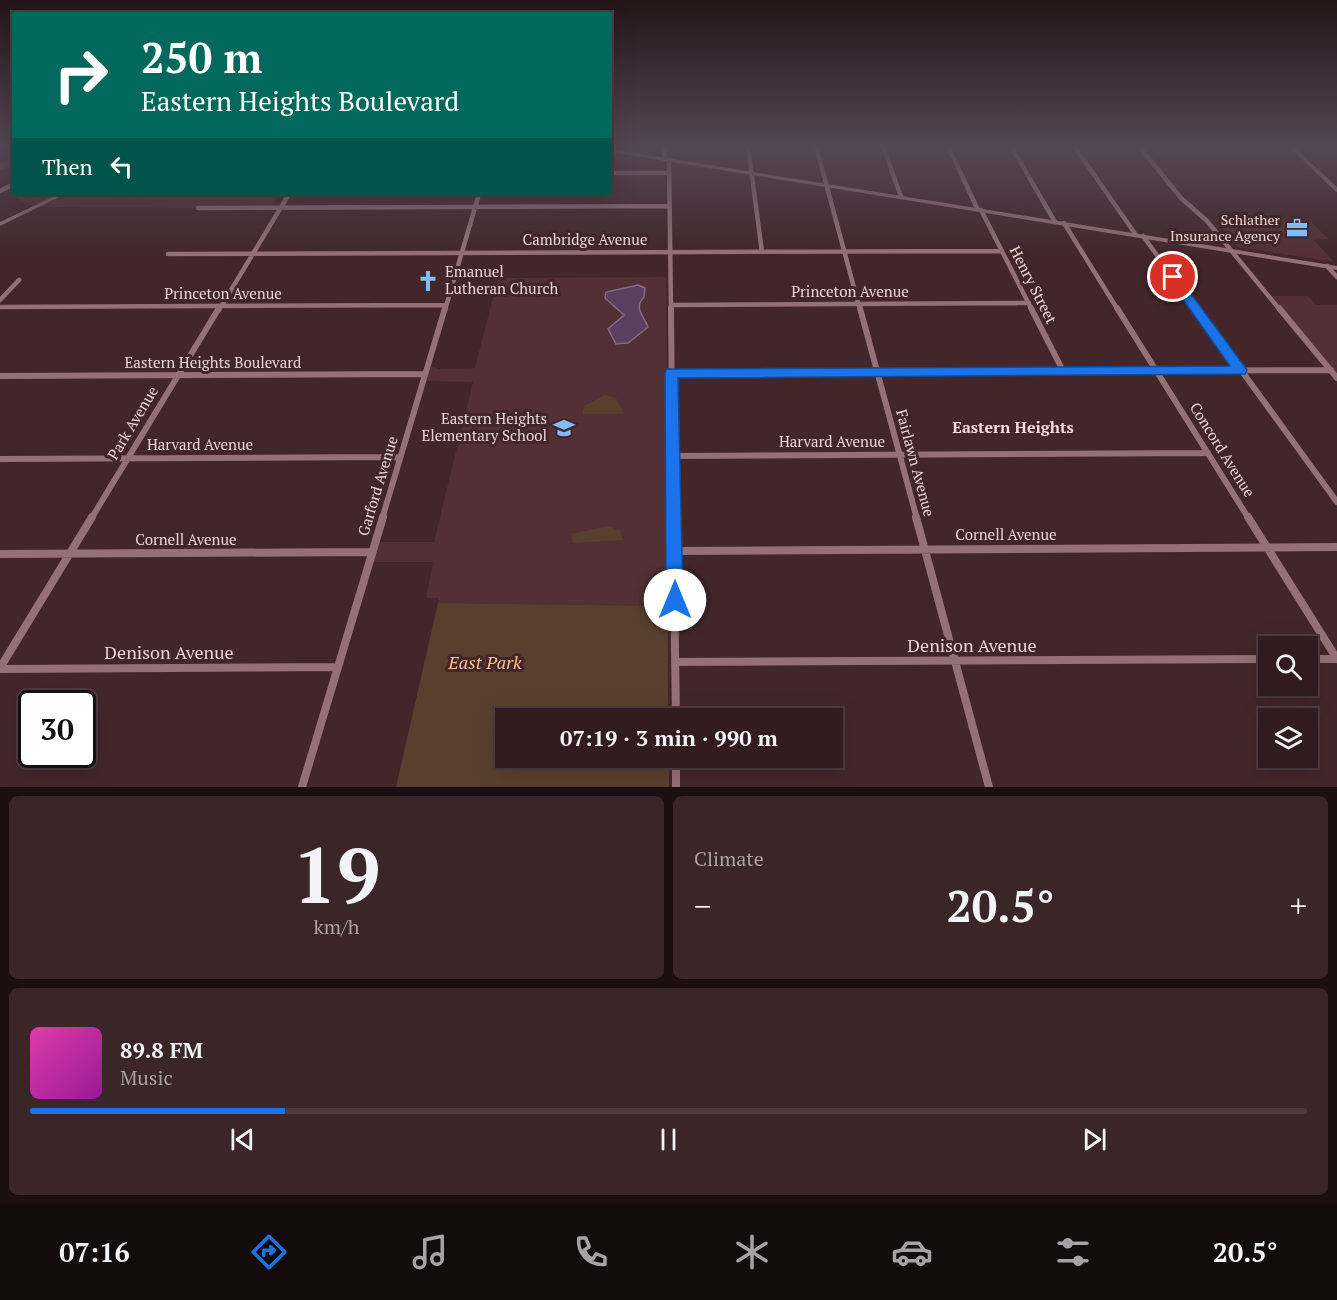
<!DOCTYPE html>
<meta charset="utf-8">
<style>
body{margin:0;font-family:"PT Serif",serif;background:#3a2529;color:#f1f3f6;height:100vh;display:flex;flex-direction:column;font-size:22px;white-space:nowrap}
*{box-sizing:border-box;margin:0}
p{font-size:20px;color:#a8a1a5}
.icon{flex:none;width:33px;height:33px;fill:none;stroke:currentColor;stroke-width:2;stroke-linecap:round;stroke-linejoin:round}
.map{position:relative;height:787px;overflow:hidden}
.panel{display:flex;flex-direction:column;gap:9px;padding:9px;background:#1c0f12;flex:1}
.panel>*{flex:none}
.guide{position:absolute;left:12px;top:12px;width:600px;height:183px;border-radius:0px;box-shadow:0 6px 24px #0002,0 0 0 2px #4d3a3e;background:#00695c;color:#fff;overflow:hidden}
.buttons{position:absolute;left:1258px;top:636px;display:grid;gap:12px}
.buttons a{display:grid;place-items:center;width:60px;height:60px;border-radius:0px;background:#321c20;box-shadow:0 6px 24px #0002,0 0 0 2px #4d3a3e;font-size:30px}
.speed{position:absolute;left:18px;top:690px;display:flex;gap:12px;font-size:30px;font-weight:700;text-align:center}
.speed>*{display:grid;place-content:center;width:78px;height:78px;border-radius:50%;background:#321c20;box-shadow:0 6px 24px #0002,0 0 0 2px #4d3a3e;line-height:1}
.speed .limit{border:3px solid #111;border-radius:9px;background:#fff;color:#111}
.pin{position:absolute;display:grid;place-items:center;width:51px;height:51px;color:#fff;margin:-26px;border:3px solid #fff;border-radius:50%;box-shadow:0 2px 6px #0007}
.me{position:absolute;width:66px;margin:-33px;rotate:0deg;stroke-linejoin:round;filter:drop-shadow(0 0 4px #0008)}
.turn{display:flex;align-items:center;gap:21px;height:126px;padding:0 30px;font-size:27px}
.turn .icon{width:78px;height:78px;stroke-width:2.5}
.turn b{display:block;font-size:42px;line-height:51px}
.then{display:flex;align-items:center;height:57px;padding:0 30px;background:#0003;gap:12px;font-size:22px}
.big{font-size:45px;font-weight:600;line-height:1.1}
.panel .widget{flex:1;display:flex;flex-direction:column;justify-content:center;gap:9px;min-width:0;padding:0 21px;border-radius:9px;background:#3a2529}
.panel .dial{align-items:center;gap:0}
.dial b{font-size:78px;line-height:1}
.song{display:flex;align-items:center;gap:18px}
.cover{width:72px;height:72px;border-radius:9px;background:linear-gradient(135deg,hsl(320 70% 55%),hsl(300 70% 35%))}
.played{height:6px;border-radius:3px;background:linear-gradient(90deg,#1a73e8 20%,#4d3a3e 20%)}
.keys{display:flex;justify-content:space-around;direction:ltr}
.heat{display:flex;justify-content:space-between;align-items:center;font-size:33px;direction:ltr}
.panel .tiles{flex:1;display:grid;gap:9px;grid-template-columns:1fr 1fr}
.widget:last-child{grid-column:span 2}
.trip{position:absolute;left:495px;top:708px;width:348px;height:60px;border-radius:0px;background:#321c20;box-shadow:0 6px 24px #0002,0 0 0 2px #4d3a3e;font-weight:600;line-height:60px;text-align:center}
.dock{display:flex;height:96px;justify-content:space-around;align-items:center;background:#140b0d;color:#a8a1a5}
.dock .icon{width:42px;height:42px}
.dock .on{color:#1a73e8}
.dock b{font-size:27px;color:#f1f3f6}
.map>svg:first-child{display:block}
.built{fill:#523036}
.green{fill:#59402e}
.water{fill:#5b3f60;stroke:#856c83;stroke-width:1.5}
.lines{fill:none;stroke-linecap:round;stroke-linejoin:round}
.river{fill:#5b3f60;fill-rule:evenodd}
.minor-far2{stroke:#947176;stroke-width:4.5}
.minor-far1{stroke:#947176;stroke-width:6}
.minor{stroke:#947176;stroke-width:8}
.tertiary{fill:#947176;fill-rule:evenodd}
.route{fill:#1a73e8;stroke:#114b97;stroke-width:1.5}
.labels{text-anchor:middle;stroke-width:6;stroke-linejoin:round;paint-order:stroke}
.far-poi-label{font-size:14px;fill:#e8d4d6;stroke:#42262a;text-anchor:end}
.street-label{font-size:15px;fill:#e8d4d6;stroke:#42262a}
.poi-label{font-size:15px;fill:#e8d4d6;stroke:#42262a;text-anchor:start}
.neighbourhood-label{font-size:16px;font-weight:bold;fill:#fbdbdf;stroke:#42262a}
.near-street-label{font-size:18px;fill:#e8d4d6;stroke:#42262a}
.near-park-label{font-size:18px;font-style:italic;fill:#fcbd8f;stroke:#42262a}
</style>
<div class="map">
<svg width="1337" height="787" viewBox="0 0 1337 787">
<rect width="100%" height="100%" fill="#42262a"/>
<path class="built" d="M26,194H278L272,205H203L197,208L44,207L32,206L16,198Z
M1217,221H1310L1329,239L1314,240L1334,262L1238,247L1231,242Z
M666,277L668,606L438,603L439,598H426L433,562H373L379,542H434L473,382L426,381L431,366L439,369L475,368L498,278Z
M1272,296H1308L1316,305H1337V373Z"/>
<path class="green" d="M605,395L616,398L624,414H583L584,406Z
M609,526L620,531L623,540L573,543L571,534Z
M438,603L668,606V718H506V758H669V787H396Z"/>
<path class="water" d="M638,285L645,288L644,297C633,308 644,316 648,327L628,343L616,344L608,329L624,315L605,298L606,292Z"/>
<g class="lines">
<path class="river" d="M11,161H14V166L0,170V164Z"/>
<path class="minor-far2" d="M665,146V159
M748,146L762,252
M816,146L860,310
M883,146L901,197
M948,146L978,210
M1011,146L1055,222
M1074,146L1136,235
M1139,146L1181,198L1207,221L1280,310
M669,160L671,310
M610,173H669
M0,191L10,186
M198,208L669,206
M981,210L1032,310
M1064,223L1118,310
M1143,236L1197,310
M168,254L1002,251
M1327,266L1337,277
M0,300L19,280
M671,305L1029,303
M0,307L446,305
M219,310L289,194
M445,310L479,194"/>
<path class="minor-far1" d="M671,308L673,519
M860,308L917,519
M1031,308L1063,371
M1117,308L1249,519
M1196,308L1337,502
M1279,308L1337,378
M672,373L1331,370
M0,376L425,374
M672,456L1208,453
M0,459L400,457
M91,519L219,308
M382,519L445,308"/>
<path class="minor" d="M673,517L676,718
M916,517L989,787
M1248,517L1337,659
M674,551L1337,547
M0,554L372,552
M1308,659H1336
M675,662L1269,659
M0,668L92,517
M0,669L338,667
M676,758V787
M302,787L383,517"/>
<path class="tertiary" d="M1288,146H1293L1337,187V192L1335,191Z
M610,149L1337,266V270L610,152Z
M59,194H65L0,226V222Z"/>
</g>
<linearGradient id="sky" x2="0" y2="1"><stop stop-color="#241517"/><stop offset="0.57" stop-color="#544755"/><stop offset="1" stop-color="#544755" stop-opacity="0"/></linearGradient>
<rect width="1337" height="257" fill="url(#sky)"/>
<path class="route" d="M1173,274L1177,275L1245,367L1247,370L1245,374L678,378L683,600L681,606L675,608L668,606L666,600L665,373L667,369L1230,366L1167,277Z"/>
<defs>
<symbol id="office-bare" viewBox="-9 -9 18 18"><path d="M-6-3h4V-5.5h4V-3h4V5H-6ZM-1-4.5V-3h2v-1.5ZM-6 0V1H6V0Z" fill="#81bcfa" stroke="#42262a" stroke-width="2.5" paint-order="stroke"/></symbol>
<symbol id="church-bare" viewBox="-9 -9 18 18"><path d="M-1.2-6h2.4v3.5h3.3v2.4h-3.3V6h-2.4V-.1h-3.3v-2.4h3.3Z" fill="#81bcfa" stroke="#42262a" stroke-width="2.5" paint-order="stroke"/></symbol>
<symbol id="school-bare" viewBox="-9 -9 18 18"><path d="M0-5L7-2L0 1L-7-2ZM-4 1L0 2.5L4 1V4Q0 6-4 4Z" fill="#81bcfa" stroke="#42262a" stroke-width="2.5" paint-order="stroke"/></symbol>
</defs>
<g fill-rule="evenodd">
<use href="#office-bare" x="1282" y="213" width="30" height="30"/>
<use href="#church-bare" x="413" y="266" width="30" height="30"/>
<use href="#school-bare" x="549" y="413" width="30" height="30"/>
</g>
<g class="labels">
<g class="far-poi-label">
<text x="1280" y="225">Schlather<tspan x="1280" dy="16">Insurance Agency</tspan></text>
</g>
<g class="street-label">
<text x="585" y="245">Cambridge Avenue</text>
<text transform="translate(1033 285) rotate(63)" y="5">Henry Street</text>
<text x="850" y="297">Princeton Avenue</text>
<text x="223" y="299">Princeton Avenue</text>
<text x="213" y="368">Eastern Heights Boulevard</text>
<text transform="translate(133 423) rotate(-59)" y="5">Park Avenue</text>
<text x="832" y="447">Harvard Avenue</text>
<text x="200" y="450">Harvard Avenue</text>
<text transform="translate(1222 450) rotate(58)" y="5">Concord Avenue</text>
<text transform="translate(915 463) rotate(75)" y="5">Fairlawn Avenue</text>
<text transform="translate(378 486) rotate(-73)" y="5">Garford Avenue</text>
<text x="1006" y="540">Cornell Avenue</text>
<text x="186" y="545">Cornell Avenue</text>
</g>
<g class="poi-label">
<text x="445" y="277">Emanuel<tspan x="445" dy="17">Lutheran Church</tspan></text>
<text x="547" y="424" text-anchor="end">Eastern Heights<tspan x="547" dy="17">Elementary School</tspan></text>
</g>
<g class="neighbourhood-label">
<text x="1013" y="433">Eastern Heights</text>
</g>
<g class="near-street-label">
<text x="972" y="652">Denison Avenue</text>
<text x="169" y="659">Denison Avenue</text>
</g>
<g class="near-park-label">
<text x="485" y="669">East Park</text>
</g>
</g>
</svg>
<div class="buttons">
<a><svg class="icon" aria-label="search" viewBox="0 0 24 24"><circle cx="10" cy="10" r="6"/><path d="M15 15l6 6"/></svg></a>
<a><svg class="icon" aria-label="layers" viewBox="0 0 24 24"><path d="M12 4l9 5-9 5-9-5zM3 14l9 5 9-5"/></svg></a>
</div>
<div class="speed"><div class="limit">30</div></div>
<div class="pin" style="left:1173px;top:277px;background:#d93025"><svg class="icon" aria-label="arrive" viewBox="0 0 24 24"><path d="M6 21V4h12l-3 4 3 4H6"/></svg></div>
<svg class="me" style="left:675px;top:600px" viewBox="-20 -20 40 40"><circle r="19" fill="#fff"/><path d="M0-13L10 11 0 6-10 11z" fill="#1a73e8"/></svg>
<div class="trip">07:19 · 3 min · 990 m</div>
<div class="guide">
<div class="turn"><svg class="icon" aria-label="right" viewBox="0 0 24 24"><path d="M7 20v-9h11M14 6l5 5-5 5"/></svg><div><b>250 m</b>Eastern Heights Boulevard</div></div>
<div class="then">Then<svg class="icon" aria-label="left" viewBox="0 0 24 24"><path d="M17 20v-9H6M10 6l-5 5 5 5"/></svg></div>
</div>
</div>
<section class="panel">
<div class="tiles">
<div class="widget dial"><b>19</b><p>km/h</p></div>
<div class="widget"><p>Climate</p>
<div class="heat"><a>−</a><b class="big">20.5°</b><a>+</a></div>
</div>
<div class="widget">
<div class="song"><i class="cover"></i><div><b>89.8 FM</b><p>Music</p></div></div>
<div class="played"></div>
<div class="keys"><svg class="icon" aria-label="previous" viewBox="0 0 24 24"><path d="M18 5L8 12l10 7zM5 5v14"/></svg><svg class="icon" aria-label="pause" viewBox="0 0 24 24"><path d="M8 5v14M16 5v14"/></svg><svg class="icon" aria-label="next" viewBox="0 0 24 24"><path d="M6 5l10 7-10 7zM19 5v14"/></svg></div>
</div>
</div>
</section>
<nav class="dock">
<b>07:16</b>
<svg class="icon on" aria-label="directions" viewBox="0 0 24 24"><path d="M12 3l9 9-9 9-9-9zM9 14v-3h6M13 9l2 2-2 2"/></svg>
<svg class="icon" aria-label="music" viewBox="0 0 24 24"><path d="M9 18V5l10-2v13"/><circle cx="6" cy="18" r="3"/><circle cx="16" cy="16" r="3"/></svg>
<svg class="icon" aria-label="phone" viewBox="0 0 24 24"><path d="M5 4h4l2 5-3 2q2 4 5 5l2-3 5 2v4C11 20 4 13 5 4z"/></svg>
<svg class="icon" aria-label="climate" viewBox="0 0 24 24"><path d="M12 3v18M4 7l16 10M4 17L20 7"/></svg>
<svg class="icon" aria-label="car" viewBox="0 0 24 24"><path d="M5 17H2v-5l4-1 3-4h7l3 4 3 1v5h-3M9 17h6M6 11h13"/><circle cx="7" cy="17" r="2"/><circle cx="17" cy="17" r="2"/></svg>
<svg class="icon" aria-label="filters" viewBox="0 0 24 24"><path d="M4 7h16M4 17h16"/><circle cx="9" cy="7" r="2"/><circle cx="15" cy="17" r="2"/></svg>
<b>20.5°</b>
</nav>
